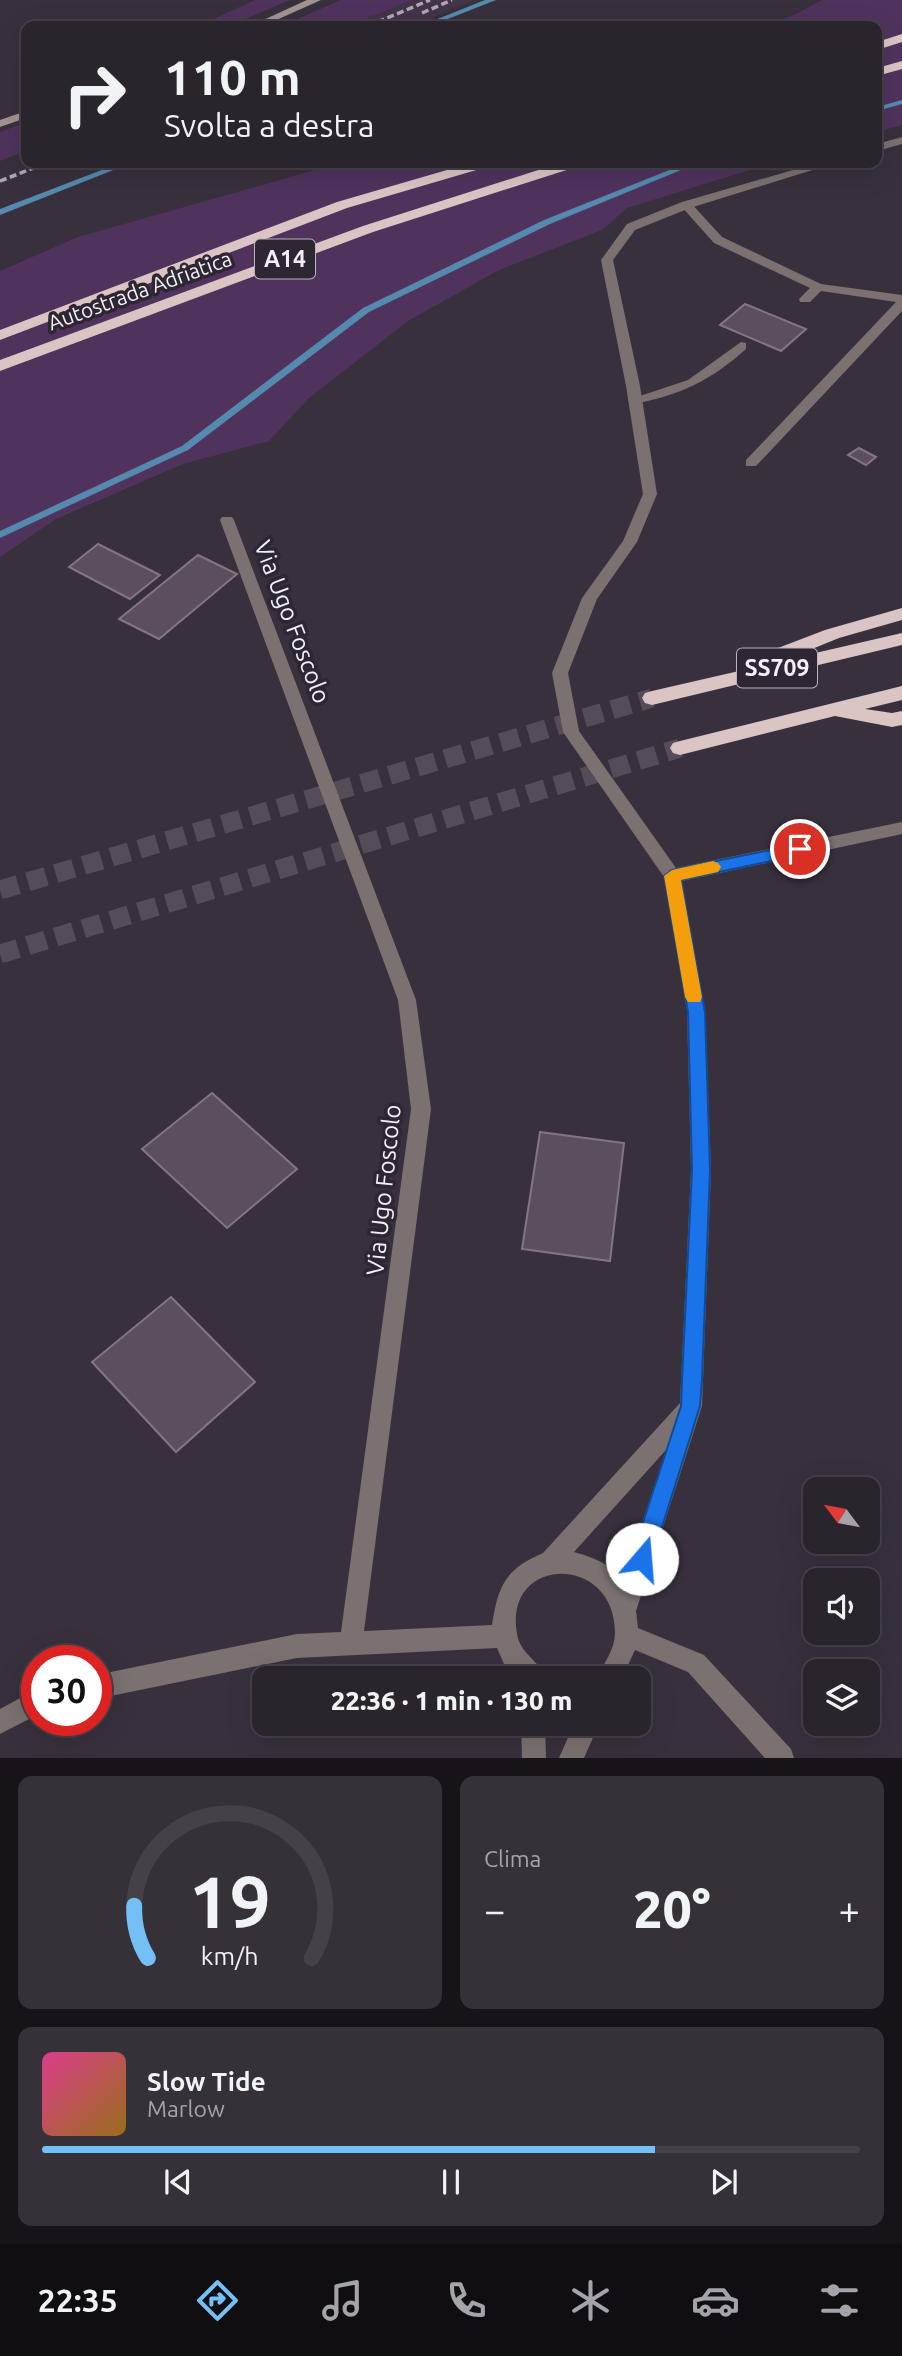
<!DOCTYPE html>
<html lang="it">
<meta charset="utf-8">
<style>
body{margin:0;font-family:Ubuntu,sans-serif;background:#363039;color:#f1f3f6;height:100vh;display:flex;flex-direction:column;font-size:26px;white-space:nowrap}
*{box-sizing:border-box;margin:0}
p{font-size:23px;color:#a5a4aa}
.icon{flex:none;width:38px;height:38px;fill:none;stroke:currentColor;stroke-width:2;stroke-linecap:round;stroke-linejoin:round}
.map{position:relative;height:1758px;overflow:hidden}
.side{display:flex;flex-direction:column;gap:18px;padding:18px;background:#171419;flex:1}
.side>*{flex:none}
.hud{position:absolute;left:21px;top:21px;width:861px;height:147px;border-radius:14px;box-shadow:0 7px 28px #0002,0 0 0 2px #464149;background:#2a242d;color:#f1f3f6;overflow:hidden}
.needle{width:46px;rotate:302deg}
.buttons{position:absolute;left:803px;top:1477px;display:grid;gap:14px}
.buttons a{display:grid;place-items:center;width:77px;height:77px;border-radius:14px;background:#2a242d;box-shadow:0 7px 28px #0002,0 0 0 2px #464149;font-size:35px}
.speed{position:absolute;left:21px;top:1645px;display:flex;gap:14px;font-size:35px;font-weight:700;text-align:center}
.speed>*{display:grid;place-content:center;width:91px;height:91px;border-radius:50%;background:#2a242d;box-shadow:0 7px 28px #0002,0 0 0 2px #464149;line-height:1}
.speed .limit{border:10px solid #d22;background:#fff;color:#111}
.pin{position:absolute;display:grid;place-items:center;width:60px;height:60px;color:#fff;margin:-30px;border:4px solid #fff;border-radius:50%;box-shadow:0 2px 7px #0007}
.me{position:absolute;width:77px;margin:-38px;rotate:18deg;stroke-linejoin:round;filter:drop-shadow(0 0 5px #0008)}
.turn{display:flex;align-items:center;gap:24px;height:147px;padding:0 28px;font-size:32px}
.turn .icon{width:91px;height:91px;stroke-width:2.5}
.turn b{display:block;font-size:49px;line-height:60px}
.big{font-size:52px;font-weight:800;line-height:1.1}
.side .card{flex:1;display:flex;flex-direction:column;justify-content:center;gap:10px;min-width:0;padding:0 24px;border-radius:14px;background:#363039}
.side .dial{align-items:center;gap:0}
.dial svg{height:182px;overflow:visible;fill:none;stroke:#464149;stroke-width:7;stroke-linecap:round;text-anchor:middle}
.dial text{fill:#f1f3f6;stroke:none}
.song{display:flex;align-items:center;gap:21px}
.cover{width:84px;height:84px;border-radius:10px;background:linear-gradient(135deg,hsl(330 70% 55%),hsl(40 70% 35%))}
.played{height:7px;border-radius:4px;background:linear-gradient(90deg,#74c0f6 75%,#464149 75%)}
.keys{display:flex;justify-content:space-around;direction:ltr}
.heat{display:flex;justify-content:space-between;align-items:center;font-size:38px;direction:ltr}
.side .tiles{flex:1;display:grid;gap:18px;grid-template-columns:1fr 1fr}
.card:last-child{grid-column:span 2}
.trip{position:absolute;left:252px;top:1666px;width:399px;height:70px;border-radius:14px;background:#2a242d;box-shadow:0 7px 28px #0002,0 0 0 2px #464149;font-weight:800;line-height:70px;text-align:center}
.dock{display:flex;height:112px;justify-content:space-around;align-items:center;background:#110e12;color:#a5a4aa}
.dock .icon{width:49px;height:49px}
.dock .current{color:#74c0f6}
.dock b{font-size:32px;color:#f1f3f6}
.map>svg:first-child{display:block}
.built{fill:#413547}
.green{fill:#4f335d}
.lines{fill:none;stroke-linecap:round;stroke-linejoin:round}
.stream{fill:#558aae;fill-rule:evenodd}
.building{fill:#5b4f5b;stroke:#837682;stroke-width:2}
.highway-tunnel{stroke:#544d58;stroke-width:19;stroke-dasharray:19 10;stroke-linecap:butt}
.lane{fill:#7a7170;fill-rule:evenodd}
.street{fill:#7a7170;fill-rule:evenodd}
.secondary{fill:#a19392;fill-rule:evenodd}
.highway{fill:#dbc5c4;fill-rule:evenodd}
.rail{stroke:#aea7b1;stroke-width:3.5;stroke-dasharray:7 3.5;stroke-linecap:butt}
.route{fill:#1a73e8;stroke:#114b97;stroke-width:2}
.slow{fill:#f59e0b}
.labels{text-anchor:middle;stroke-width:7;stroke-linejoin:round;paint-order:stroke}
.far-street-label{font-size:21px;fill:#f5f0f8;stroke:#2e2632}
.shield{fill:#2e2632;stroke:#b9b3bd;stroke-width:2}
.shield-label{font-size:23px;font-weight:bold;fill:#f5f0f8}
.street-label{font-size:24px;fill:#f5f0f8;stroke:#2e2632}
</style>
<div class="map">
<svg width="902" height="1758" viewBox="0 0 902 1758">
<rect width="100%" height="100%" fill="#38303c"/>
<path class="built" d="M413,0H475L412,26H348Z"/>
<path class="green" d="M255,0H290L229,26H198Z
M341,0H413L348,26H281Z
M822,0H902V125L877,132V26H764L792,16Z
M26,122V151L0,161V132Z
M340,163H772L627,208L602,230L499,270L408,321L309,398L269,441L183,464L56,519L0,557V271L78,237Z"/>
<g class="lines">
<path class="stream" d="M485,0H496L430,26H420Z
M902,100V104L877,111V107Z
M120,163H131L0,215V209Z
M687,163H698L550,224L369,312L188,450L0,538V531L182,446L363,308L544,220Z"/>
</g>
<path class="building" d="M745,304L806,329L781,351L720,325Z
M859,448L876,457L866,465L848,455Z
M98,544L160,575L130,599L69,567Z
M198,555L237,574L159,639L119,619Z
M212,1093L297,1169L227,1228L142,1149Z
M540,1132L624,1143L610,1261L522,1249Z
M171,1297L255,1382L176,1452L92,1362Z"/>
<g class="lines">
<path class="highway-tunnel" d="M0,890L652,698
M0,954L680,748"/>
<path class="lane" d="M686,201L690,202L722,237L821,284L902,295V311L756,466H746V460L896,302L821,291L810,302H800L799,299L810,288L714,243L680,205Z
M741,342L746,343V349C710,381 682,394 635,404L628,400L688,380Z"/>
<path class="street" d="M902,137V144L877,151V144Z
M817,163H835L690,208L635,230L613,260L640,386L657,494L637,542L597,599L568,673L579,731L676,868L902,822V834L682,881L705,1011L711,1170L702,1406L636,1611L638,1628L704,1655L791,1749L794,1758H765L688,1672L635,1650L622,1678H597C603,1664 615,1650 615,1633C615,1553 503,1555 517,1634C520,1654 540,1661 546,1678H515L504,1664L497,1648L297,1658L96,1699V1675L297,1634L341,1632L411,1109L398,1000L220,520L222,517H232L234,520L416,1000L431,1109L364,1631L492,1625C498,1586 505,1569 543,1553L680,1403L691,1170L687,1011L664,877L563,732L552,673L582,598L623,541L643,494L626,386L601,260L627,224L682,202ZM666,1450L623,1581C612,1564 592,1557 574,1552Z
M37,1689V1715L0,1734V1709Z
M521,1724H545L546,1758H522Z
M574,1724H599L584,1758H559Z"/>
<path class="secondary" d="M307,0H321L263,26H250Z
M26,111V118L0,127V120Z"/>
<path class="highway" d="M902,34V42L877,50V42Z
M902,61V69L877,76V68Z
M471,163H492L490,166L347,208L0,340V330L337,202Z
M560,163H581L579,166L373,232L0,371V360L363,226Z
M902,608V620L839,638L785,660L902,633V645L652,705L645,703L642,698L645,693L652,691L769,664L763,658L765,653L825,630Z
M902,686V700L865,709L892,713L902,711V725L892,727L835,716L680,755L673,753L670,748L673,743L680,741Z"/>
<path class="rail" d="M422,13L452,0
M368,26L430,0
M0,181L47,163"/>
</g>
<path class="route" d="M800,844L805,845L808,849L805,854L681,880L705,1012L710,1170L702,1380L700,1406L652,1559L649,1566L642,1569L634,1566L631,1559L681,1406L682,1380L692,1170L688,1012L664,876L672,870Z"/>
<path class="slow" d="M713,861L718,863L721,867L718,872L681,880L702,997L700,1002H688L685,997L664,876L672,870Z"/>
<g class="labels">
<g class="far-street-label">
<text transform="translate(140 291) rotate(-20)" y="7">Autostrada Adriatica</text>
</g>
<g class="shield">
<rect x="255" y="239.5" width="60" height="39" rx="5"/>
<rect x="737" y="648.5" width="80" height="39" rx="5"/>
</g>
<g class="shield-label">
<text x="285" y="267">A14</text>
<text x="777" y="676">SS709</text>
</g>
<g class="street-label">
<text transform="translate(292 622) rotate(69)" y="8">Via Ugo Foscolo</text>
<text transform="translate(384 1190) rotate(-84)" y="8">Via Ugo Foscolo</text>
</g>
</g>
</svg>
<div class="buttons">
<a><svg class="needle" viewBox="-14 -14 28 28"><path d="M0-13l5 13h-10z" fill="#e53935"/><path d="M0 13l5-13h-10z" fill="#a5a4aa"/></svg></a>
<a><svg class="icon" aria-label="sound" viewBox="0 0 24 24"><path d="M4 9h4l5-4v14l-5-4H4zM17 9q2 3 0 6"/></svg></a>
<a><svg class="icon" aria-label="layers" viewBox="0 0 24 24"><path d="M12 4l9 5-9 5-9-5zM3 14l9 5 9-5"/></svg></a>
</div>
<div class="speed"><div class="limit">30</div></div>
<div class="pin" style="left:800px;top:849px;background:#d93025"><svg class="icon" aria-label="arrive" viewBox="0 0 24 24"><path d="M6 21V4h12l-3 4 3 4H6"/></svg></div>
<svg class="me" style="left:642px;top:1559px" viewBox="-20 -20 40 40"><circle r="19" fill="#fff"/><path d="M0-13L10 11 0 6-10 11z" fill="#1a73e8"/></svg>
<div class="trip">22:36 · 1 min · 130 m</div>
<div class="hud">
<div class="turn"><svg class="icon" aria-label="right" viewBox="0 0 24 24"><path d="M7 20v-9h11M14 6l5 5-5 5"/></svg><div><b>110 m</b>Svolta a destra</div></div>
</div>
</div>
<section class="side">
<div class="tiles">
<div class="card dial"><svg viewBox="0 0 100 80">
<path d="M14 69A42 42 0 1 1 86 69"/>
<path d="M14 69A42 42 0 0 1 8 46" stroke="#74c0f6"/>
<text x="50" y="56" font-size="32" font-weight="700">19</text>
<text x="50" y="72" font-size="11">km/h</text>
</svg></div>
<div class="card"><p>Clima</p>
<div class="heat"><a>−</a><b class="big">20°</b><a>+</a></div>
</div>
<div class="card">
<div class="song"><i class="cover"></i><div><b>Slow Tide</b><p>Marlow</p></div></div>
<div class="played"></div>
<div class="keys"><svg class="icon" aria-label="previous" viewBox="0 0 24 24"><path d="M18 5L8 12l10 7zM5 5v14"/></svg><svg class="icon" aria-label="pause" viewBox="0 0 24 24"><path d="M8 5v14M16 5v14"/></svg><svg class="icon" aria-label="next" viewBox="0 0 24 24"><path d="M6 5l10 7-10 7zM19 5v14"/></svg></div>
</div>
</div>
</section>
<nav class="dock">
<b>22:35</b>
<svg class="icon current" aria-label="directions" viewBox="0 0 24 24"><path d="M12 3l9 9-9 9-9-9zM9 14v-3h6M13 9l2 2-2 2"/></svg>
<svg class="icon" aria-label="music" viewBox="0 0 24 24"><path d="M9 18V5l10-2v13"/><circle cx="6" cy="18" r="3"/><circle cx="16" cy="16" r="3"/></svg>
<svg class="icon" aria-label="phone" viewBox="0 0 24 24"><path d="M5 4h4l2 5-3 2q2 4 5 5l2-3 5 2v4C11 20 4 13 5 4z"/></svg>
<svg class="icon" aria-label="climate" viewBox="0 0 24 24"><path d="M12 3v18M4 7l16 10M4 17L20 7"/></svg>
<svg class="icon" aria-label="car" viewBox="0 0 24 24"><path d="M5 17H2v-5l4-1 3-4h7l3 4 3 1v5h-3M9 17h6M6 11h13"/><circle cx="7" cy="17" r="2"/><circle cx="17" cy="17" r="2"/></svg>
<svg class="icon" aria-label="filters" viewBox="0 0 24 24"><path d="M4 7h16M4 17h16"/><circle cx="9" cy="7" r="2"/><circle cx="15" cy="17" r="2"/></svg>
</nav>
